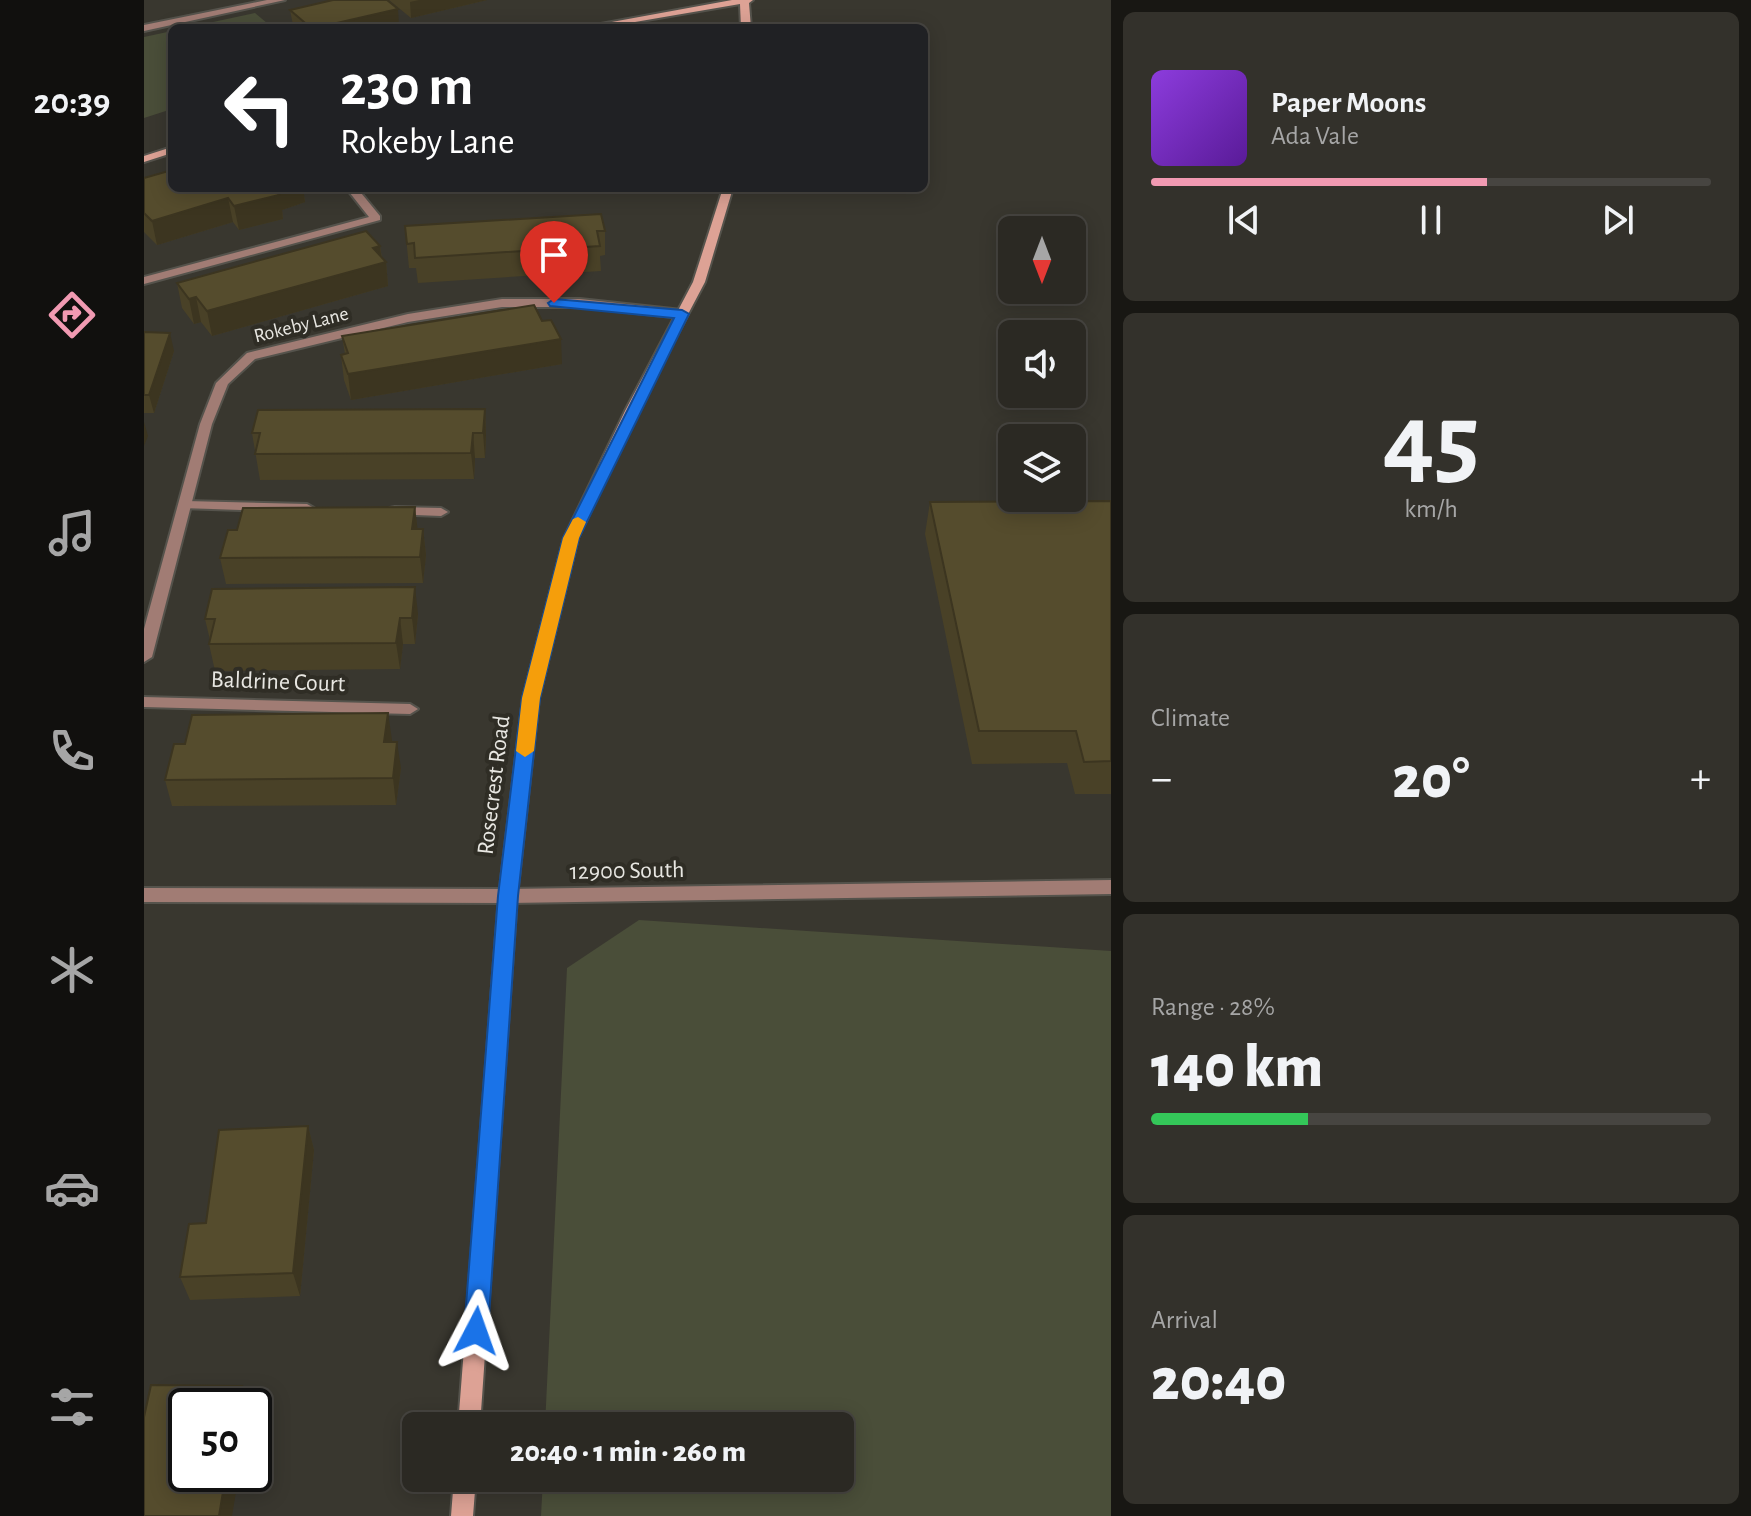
<!DOCTYPE html>
<meta charset="utf-8">
<style>
body{margin:0;font-family:"Alegreya Sans",sans-serif;background:#33312b;color:#f1f3f6;height:100vh;display:flex;flex-direction:column;font-size:30px;white-space:nowrap}
*{box-sizing:border-box;margin:0}
p{font-size:26px;color:#a6a6a6}
.icon{flex:none;width:44px;height:44px;fill:none;stroke:currentColor;stroke-width:2;stroke-linecap:round;stroke-linejoin:round}
.map{position:relative;flex:1;overflow:hidden}
.side{display:flex;flex-direction:column;gap:12px;padding:12px;background:#181713;width:640px}
.side>*{flex:none}
.hud{position:absolute;left:24px;top:24px;width:760px;height:168px;border-radius:12px;box-shadow:0 4px 20px #0003,0 0 0 2px #474541;background:#202124;color:#fff;overflow:hidden}
.needle{width:52px;rotate:180deg}
.buttons{position:absolute;left:854px;top:216px;display:grid;gap:16px}
.buttons a{display:grid;place-items:center;width:88px;height:88px;border-radius:12px;background:#2b2923;box-shadow:0 4px 20px #0003,0 0 0 2px #474541;font-size:40px}
.speed{position:absolute;left:24px;top:1388px;display:flex;gap:16px;font-size:40px;font-weight:700;text-align:center}
.speed>*{display:grid;place-content:center;width:104px;height:104px;border-radius:50%;background:#2b2923;box-shadow:0 4px 20px #0003,0 0 0 2px #474541;line-height:1}
.speed .limit{border:4px solid #111;border-radius:12px;background:#fff;color:#111}
.pin{position:absolute;display:grid;place-items:center;width:68px;height:68px;color:#fff;margin:-82px -34px;border-radius:50% 50% 50% 0;rotate:-45deg;box-shadow:0 0 8px #0007}
.pin .icon{rotate:45deg}
.me{position:absolute;width:88px;margin:-44px;rotate:4deg;stroke-linejoin:round;filter:drop-shadow(0 0 6px #0008)}
.turn{display:flex;align-items:center;gap:28px;height:168px;padding:0 40px;font-size:36px}
.turn .icon{width:104px;height:104px;stroke-width:2.5}
.turn b{display:block;font-size:56px;line-height:68px}
.big{font-size:60px;font-weight:800;line-height:1.1}
.side .tile{flex:1;display:flex;flex-direction:column;justify-content:center;gap:12px;min-width:0;padding:0 28px;border-radius:12px;background:#33312b}
.side .dial{align-items:center;gap:0}
.dial b{font-size:104px;line-height:1}
.song{display:flex;align-items:center;gap:24px}
.cover{width:96px;height:96px;border-radius:12px;background:linear-gradient(135deg,hsl(270 70% 55%),hsl(270 70% 35%))}
.played{height:8px;border-radius:4px;background:linear-gradient(90deg,#f19ab2 60%,#474541 60%)}
.keys{display:flex;justify-content:space-around;direction:ltr}
.heat{display:flex;justify-content:space-between;align-items:center;font-size:44px;direction:ltr}
.charge{height:12px;border-radius:6px;background:linear-gradient(90deg,#34c759 28%,#474541 0)}
.trip{position:absolute;left:258px;top:1412px;width:452px;height:80px;border-radius:12px;background:#2b2923;box-shadow:0 4px 20px #0003,0 0 0 2px #474541;font-weight:800;line-height:80px;text-align:center}
main{display:flex;flex:1;min-height:0}
.tab-bar{display:flex;flex-direction:column;width:144px;justify-content:space-around;align-items:center;background:#11100e;color:#a6a6a6}
.tab-bar .icon{width:56px;height:56px}
.tab-bar .selected{color:#f19ab2}
.tab-bar b{font-size:36px;color:#f1f3f6}
.map>svg:first-child{display:block}
.green{fill:#4a4e39}
.lines{fill:none;stroke-linecap:round;stroke-linejoin:round}
.service-casing{stroke:#55534c;stroke-width:4}
.minor-casing{stroke:#55534c;stroke-width:4}
.secondary-casing{stroke:#55534c;stroke-width:4}
.service{fill:#a17c74;fill-rule:evenodd}
.minor{fill:#a17c74;fill-rule:evenodd}
.secondary{fill:#dda295;fill-rule:evenodd}
.wall{fill:#494127}
.shaded-wall{fill:#3c3520}
.building{fill:#554c2d;stroke:#3c3520;stroke-width:2}
.route{fill:#1a73e8;stroke:#114b97;stroke-width:2}
.slow{fill:#f59e0b}
.labels{text-anchor:middle;stroke-width:8;stroke-linejoin:round;paint-order:stroke}
.far-street-label{font-size:20px;fill:#e8e7e2;stroke:#2f2d25}
.street-label{font-size:24px;fill:#e8e7e2;stroke:#2f2d25}
</style>
<main>
<nav class="tab-bar">
<b>20:39</b>
<svg class="icon selected" aria-label="directions" viewBox="0 0 24 24"><path d="M12 3l9 9-9 9-9-9zM9 14v-3h6M13 9l2 2-2 2"/></svg>
<svg class="icon" aria-label="music" viewBox="0 0 24 24"><path d="M9 18V5l10-2v13"/><circle cx="6" cy="18" r="3"/><circle cx="16" cy="16" r="3"/></svg>
<svg class="icon" aria-label="phone" viewBox="0 0 24 24"><path d="M5 4h4l2 5-3 2q2 4 5 5l2-3 5 2v4C11 20 4 13 5 4z"/></svg>
<svg class="icon" aria-label="climate" viewBox="0 0 24 24"><path d="M12 3v18M4 7l16 10M4 17L20 7"/></svg>
<svg class="icon" aria-label="car" viewBox="0 0 24 24"><path d="M5 17H2v-5l4-1 3-4h7l3 4 3 1v5h-3M9 17h6M6 11h13"/><circle cx="7" cy="17" r="2"/><circle cx="17" cy="17" r="2"/></svg>
<svg class="icon" aria-label="filters" viewBox="0 0 24 24"><path d="M4 7h16M4 17h16"/><circle cx="9" cy="7" r="2"/><circle cx="15" cy="17" r="2"/></svg>
</nav>
<div class="map">
<svg width="967" height="1516" viewBox="0 0 967 1516">
<rect width="100%" height="100%" fill="#39372f"/>
<path class="green" d="M111,13L129,28H41Z
M28,31V109L0,118V37Z
M495,920L967,951V1516H397L399,1478H696V1426H401L423,968Z"/>
<g class="lines">
<defs>
<path id="service" d="M202,188H213L236,216V220L0,284V277L225,217Z
M42,501L163,504L170,508L163,512L37,508L35,505L37,502Z
M251,507L297,508L304,512L297,516L246,514L244,511L246,508Z
M0,697L266,704L274,709L266,714L0,707Z"/>
<path id="minor" d="M123,0H141L0,31V25Z
M358,299H436L538,310L544,314L538,318L436,307H358L264,322L111,359L84,384L68,424L8,657L0,662V629L56,424L72,383L103,353L264,314Z
M967,880V894L364,903L0,902V888L364,889Z"/>
<path id="secondary" d="M588,0H609L605,3L607,28H597L596,4L456,28H435Z
M28,147V153L0,162V156Z
M579,188H589L561,282L493,411L434,538L395,698L373,896L336,1426H314L355,896L379,698L420,538L481,411L549,282Z
M310,1478H332L329,1516H307Z"/>
</defs>
<use href="#service" class="service-casing"/>
<use href="#minor" class="minor-casing"/>
<use href="#secondary" class="secondary-casing"/>
<use href="#service" class="service"/>
<use href="#minor" class="minor"/>
<use href="#secondary" class="secondary"/>
</g>
<path class="wall" d="M245,0H343L267,18Z
M146,10L255,25L241,28H152L149,25Z
M0,178L28,188H159L161,202L138,210L139,219L95,230L89,222L13,245L0,232Z
M261,226L461,231V255L456,256L457,271L274,283L272,268H265Z
M236,246L238,258L242,262L244,286L68,336L57,322L50,324L38,308L33,283Z
M0,332L30,351L10,413H0Z
M198,336L418,364L207,400L200,380L197,355L201,354Z
M341,409L342,435L341,458H331L330,479L116,480L108,433Z
M967,501V794H931L923,763L828,764L781,534L786,502Z
M271,507L273,529H279L282,555L279,583L82,584L76,558L93,530Z
M274,614L271,644H259L256,669L71,671L65,644L66,640L61,619Z
M248,740L257,768L252,805L28,806L21,780Z
M164,1126L170,1150L156,1296L46,1300L36,1277L62,1223Z"/>
<path class="shaded-wall" d="M275,0H343L267,18L266,2Z
M254,9L255,25L241,28H171Z
M130,188H159L161,202L138,210L139,219L95,230L90,206Z
M84,198L89,222L13,245L8,221Z
M236,246L238,262H242L244,286L68,336L63,311Z
M52,297L57,322L50,324L45,299Z
M26,333L30,351L10,413L5,395Z
M417,339L418,364L207,400L204,374Z
M341,409L342,435L341,458L339,433Z
M0,422L4,436L0,446Z
M329,433L331,458L330,479L327,453Z
M271,507L274,533L268,529Z
M279,529L282,555L279,583L276,557Z
M271,587L274,614L271,644L268,618Z
M256,618L259,644L256,669L252,643Z
M244,713L248,740L244,768L240,742Z
M253,742L257,768L252,805L249,778Z
M164,1126L170,1150L156,1296L149,1273Z
M98,1386L105,1406H94Z
M82,1474H95L88,1516H75Z"/>
<path class="building" d="M189,0H243L254,9L171,28H167L146,10Z
M28,170V188H130L135,195L90,206L84,198L8,221L0,213V178Z
M457,214L461,231H453L456,246L271,258L270,243L263,244L261,226Z
M222,231L236,246L229,248L242,262L63,311L52,297L45,299L33,283Z
M390,305L398,321L407,320L417,339L204,374L197,355L204,353L198,336Z
M0,332L26,333L5,395H0Z
M341,409L339,433H329L327,453L111,454L116,433H108L114,410Z
M967,501V761L940,762L932,731H835L786,502Z
M271,507L268,529H279L276,557L76,558L84,530H93L99,508Z
M271,587L268,618H256L252,643L65,644L71,619H61L68,589Z
M244,713L240,742H253L249,778L21,780L30,744H41L48,715Z
M164,1126L149,1273L36,1277L45,1224L62,1223L75,1130Z
M7,1385L98,1386L94,1406H42V1474H82L75,1516H0V1417Z"/>
<path class="route" d="M410,299L538,310L545,314L435,538L396,698L374,896L344,1331L341,1339L332,1343L323,1339L320,1331L354,896L378,698L419,538L530,318L406,306L404,303Z"/>
<path class="slow" d="M434,517L442,522L435,538L396,698L390,751L381,757L372,751L378,698L419,538L429,519Z"/>
<g class="labels">
<g class="far-street-label">
<text transform="translate(157 324) rotate(-14)" y="7">Rokeby Lane</text>
</g>
<g class="street-label">
<text transform="translate(134 681) rotate(2)" y="8">Baldrine Court</text>
<text transform="translate(349 785) rotate(-83)" y="8">Rosecrest Road</text>
<text transform="translate(483 870) rotate(-1)" y="8">12900 South</text>
</g>
</g>
</svg>
<div class="buttons">
<a><svg class="needle" viewBox="-14 -14 28 28"><path d="M0-13l5 13h-10z" fill="#e53935"/><path d="M0 13l5-13h-10z" fill="#a6a6a6"/></svg></a>
<a><svg class="icon" aria-label="sound" viewBox="0 0 24 24"><path d="M4 9h4l5-4v14l-5-4H4zM17 9q2 3 0 6"/></svg></a>
<a><svg class="icon" aria-label="layers" viewBox="0 0 24 24"><path d="M12 4l9 5-9 5-9-5zM3 14l9 5 9-5"/></svg></a>
</div>
<div class="speed"><div class="limit">50</div></div>
<div class="pin" style="left:410px;top:303px;background:#d93025"><svg class="icon" aria-label="arrive" viewBox="0 0 24 24"><path d="M6 21V4h12l-3 4 3 4H6"/></svg></div>
<svg class="me" style="left:332px;top:1331px" viewBox="-20 -20 40 40"><path d="M0-17L14 15 0 8-14 15z" fill="#1a73e8" stroke="#fff" stroke-width="4"/></svg>
<div class="trip">20:40 · 1 min · 260 m</div>
<div class="hud">
<div class="turn"><svg class="icon" aria-label="left" viewBox="0 0 24 24"><path d="M17 20v-9H6M10 6l-5 5 5 5"/></svg><div><b>230 m</b>Rokeby Lane</div></div>
</div>
</div>
<section class="side">
<div class="tile">
<div class="song"><i class="cover"></i><div><b>Paper Moons</b><p>Ada Vale</p></div></div>
<div class="played"></div>
<div class="keys"><svg class="icon" aria-label="previous" viewBox="0 0 24 24"><path d="M18 5L8 12l10 7zM5 5v14"/></svg><svg class="icon" aria-label="pause" viewBox="0 0 24 24"><path d="M8 5v14M16 5v14"/></svg><svg class="icon" aria-label="next" viewBox="0 0 24 24"><path d="M6 5l10 7-10 7zM19 5v14"/></svg></div>
</div>
<div class="tile dial"><b>45</b><p>km/h</p></div>
<div class="tile"><p>Climate</p>
<div class="heat"><a>−</a><b class="big">20°</b><a>+</a></div>
</div>
<div class="tile"><p>Range · 28%</p><b class="big">140 km</b><div class="charge"></div></div>
<div class="tile"><p>Arrival</p><b class="big">20:40</b></div>
</section>
</main>
